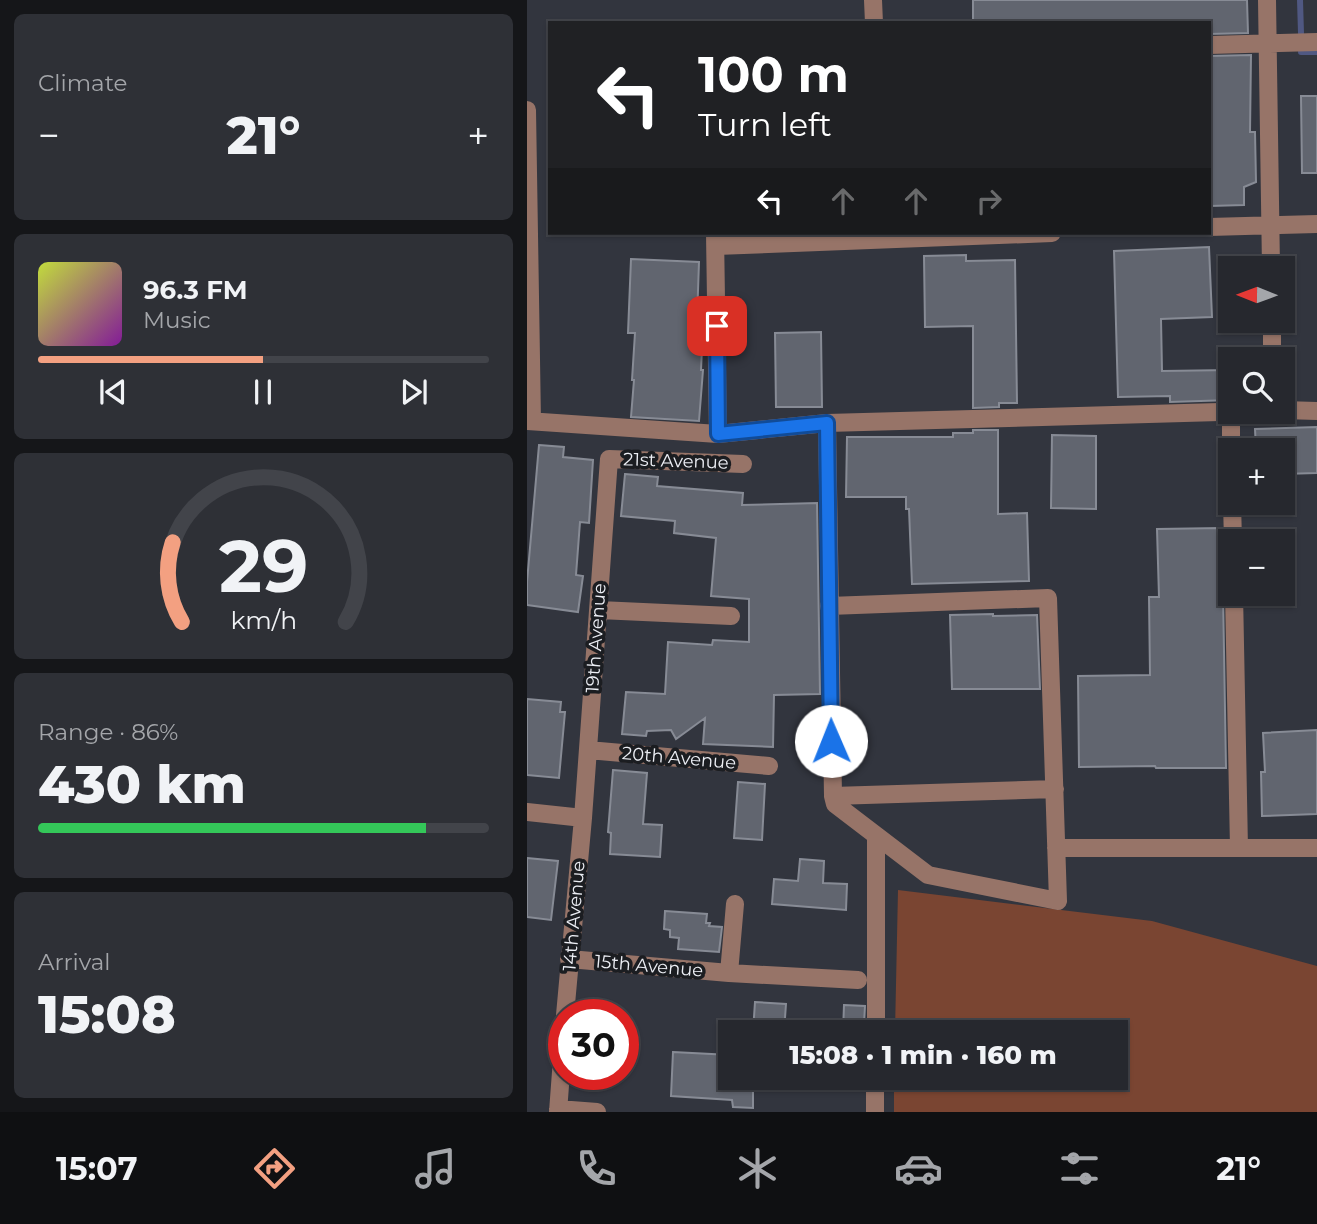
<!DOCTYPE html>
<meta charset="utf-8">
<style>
body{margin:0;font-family:Montserrat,sans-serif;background:#2e3036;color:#f1f3f6;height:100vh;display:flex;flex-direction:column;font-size:26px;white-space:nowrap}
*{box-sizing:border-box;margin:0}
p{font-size:23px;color:#a4a6aa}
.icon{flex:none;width:38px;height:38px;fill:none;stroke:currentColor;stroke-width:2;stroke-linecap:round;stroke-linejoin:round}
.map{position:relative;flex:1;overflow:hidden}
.sheet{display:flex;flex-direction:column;gap:14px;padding:14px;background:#151619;width:527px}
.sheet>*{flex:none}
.guide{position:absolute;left:21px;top:21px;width:663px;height:214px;border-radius:0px;box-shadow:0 2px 5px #0004,0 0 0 2px #42444a;background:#202124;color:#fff;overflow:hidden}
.needle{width:46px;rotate:271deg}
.tools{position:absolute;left:691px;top:256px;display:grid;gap:14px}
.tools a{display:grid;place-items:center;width:77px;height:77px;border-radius:0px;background:#26282e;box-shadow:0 2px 5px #0004,0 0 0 2px #42444a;font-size:35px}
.speed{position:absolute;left:21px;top:999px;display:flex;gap:14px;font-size:35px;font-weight:700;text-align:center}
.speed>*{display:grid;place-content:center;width:91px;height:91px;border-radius:50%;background:#26282e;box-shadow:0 2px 5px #0004,0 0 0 2px #42444a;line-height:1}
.speed .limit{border:10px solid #d22;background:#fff;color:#111}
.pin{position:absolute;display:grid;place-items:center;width:60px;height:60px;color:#fff;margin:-30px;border-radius:14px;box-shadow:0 4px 10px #0006}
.me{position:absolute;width:77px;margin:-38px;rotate:359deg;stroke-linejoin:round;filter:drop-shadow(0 0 5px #0008)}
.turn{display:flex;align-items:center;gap:24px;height:147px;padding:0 35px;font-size:32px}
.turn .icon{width:91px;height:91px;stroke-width:2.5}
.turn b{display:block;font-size:49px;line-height:60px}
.lanes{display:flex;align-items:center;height:66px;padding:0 35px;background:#0003;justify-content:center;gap:35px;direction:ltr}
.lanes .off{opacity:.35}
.big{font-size:52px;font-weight:800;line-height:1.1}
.sheet .tile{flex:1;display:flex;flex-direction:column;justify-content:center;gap:10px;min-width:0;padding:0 24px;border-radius:10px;background:#2e3036}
.sheet .dial{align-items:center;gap:0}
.dial svg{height:182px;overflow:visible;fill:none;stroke:#42444a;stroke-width:7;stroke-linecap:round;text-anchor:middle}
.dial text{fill:#f1f3f6;stroke:none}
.song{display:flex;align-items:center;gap:21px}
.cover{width:84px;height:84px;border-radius:10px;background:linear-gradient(135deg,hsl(70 70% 55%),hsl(290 70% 35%))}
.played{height:7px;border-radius:4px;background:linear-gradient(90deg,#f3a081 50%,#42444a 50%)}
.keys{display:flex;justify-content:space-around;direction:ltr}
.heat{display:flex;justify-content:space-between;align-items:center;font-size:38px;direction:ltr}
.charge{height:10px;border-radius:5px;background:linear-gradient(90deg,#34c759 86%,#42444a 0)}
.trip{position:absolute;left:191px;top:1020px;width:410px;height:70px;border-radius:0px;background:#26282e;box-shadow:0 2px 5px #0004,0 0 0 2px #42444a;font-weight:800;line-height:70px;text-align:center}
.menu{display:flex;height:112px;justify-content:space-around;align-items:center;background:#0f1012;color:#a4a6aa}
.menu .icon{width:49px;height:49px}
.menu .current{color:#f3a081}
.menu b{font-size:32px;color:#f1f3f6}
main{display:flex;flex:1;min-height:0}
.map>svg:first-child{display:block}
.green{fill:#7a4532}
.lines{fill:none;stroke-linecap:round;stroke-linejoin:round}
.stream{stroke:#505882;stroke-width:6}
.building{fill:#61656f;stroke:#878b95;stroke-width:2}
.minor{stroke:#977468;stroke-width:18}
.route-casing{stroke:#114b97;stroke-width:18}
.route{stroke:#1a73e8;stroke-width:12}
.labels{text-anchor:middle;stroke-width:7;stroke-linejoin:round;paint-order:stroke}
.street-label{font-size:18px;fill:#edeff5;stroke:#1b1d21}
</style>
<main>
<section class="sheet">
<div class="tile"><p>Climate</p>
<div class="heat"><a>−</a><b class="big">21°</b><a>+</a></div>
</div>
<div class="tile">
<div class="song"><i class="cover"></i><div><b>96.3 FM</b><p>Music</p></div></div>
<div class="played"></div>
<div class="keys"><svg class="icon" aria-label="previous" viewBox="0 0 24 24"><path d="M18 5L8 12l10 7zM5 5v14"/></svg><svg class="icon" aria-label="pause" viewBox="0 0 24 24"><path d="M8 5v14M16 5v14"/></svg><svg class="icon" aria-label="next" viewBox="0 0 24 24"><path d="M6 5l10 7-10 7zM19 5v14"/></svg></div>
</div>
<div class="tile dial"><svg viewBox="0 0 100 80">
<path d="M14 69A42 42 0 1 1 86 69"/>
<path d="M14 69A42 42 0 0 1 10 34" stroke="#f3a081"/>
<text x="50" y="56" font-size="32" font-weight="700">29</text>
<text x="50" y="72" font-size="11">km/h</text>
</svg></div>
<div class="tile"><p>Range · 86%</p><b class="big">430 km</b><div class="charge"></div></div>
<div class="tile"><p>Arrival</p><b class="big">15:08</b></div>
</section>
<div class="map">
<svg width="791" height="1112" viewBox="0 0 791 1112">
<rect width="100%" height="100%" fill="#32353e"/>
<path class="green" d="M371,890L625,921L790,966V1112H367V1078H588V1032H368Z"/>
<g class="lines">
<path class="stream" d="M773,0L774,33
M774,52H791"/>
</g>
<path class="building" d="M446,0H720L721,33L682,34V23H446Z
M724,55L723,132H728L729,182L717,187V205L683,206L682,56Z
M774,96H790V173H775Z
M682,247L685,317L634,319L635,371L704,370V400L643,402V396L591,397L587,251Z
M439,255V261L488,260L490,403H472V407L446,408V326L398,327L397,256Z
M104,259L172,262L169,349H175L174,370H176L172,421L104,417L107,380H105L108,333H101Z
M294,332L295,407H249L248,333Z
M790,427V473L756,474V450H729L728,429Z
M446,430H471V514L500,513L502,581L385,584L382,509H379V497H319L320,437H426V433H446Z
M525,435L569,436V509L524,508Z
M12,445L37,447L36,457L66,460L62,523L53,522L49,575L56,576L51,612L0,605V582Z
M98,474L131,477L130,486L216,493L215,505L290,503L293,694L247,695L246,747L176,744L178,718L149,739L144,730L120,731L119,736L95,734L99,692L138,694L141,642L185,645L186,640L222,642V599L184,596L189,538L147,533L148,521L94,516Z
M694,528L695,541L697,548L698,586L696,593L699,768H629L628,766L552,767L551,676L623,675L622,597H632L630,529Z
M466,614V616L510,615L513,689H425L423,615Z
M0,699L34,702L33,712H38L32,778L0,775Z
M790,730V814L735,816L734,772H738L736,733Z
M86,770L120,773L116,824L135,825L133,857L83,854L84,833L81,832Z
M211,782L238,784L235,840L207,838Z
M0,858L31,861L24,920L0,917Z
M273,859L297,861L296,883L320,884L319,910L245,904L247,879L271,881Z
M138,911L180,914L179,923H183L182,926L195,927L192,952L151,949L152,938L143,937V930L137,929Z
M228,1002L259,1004L257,1032H226Z
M317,1005L338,1006L337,1024H335V1032H316Z
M146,1052L203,1055V1078H226V1108L206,1107L205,1100L144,1096Z"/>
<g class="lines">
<path class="minor" d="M346,0L347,23
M740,0L744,268
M682,45L791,42
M0,110L5,421
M682,227L791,224
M188,233L191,434
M189,246L525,233
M745,320V359
M756,410L791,411
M704,413V450
M0,421L191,434L300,423L728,411
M300,423L306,796L308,804L401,875L531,901L521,598L302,606
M705,502L706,541
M707,593L712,848
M72,610L204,616
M61,750L242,766
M306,796L528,789
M0,812L56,818
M529,848H791
M42,959L202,973L331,980
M202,973L208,904
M38,1015L56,818L82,459L216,464
M349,1032V836
M31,1109L70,1112
M31,1112L37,1032
M348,1112V1078"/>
</g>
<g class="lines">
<defs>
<path id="route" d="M190,326L191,434L300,423L304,741"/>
</defs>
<use href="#route" class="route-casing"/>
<use href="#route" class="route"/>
</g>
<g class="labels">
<g class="street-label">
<text transform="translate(149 461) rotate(2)" y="6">21st Avenue</text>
<text transform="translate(69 638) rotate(-86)" y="6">19th Avenue</text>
<text transform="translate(152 758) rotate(5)" y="6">20th Avenue</text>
<text transform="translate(47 916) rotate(-85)" y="6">14th Avenue</text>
<text transform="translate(122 966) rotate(5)" y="6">15th Avenue</text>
</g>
</g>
</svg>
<div class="tools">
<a><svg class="needle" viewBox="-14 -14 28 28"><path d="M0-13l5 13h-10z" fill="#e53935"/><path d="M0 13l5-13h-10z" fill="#a4a6aa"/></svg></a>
<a><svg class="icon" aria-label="search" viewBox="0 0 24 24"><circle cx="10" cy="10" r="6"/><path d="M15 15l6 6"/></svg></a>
<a>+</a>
<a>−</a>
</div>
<div class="speed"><div class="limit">30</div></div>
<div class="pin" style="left:190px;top:326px;background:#d93025"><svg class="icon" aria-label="arrive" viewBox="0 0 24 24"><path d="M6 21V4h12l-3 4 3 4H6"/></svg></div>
<svg class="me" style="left:304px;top:741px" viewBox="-20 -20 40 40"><circle r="19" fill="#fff"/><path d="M0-13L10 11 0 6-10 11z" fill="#1a73e8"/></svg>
<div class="trip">15:08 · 1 min · 160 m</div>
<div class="guide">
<div class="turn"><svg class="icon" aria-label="left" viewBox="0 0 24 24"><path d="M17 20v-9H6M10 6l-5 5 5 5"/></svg><div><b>100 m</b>Turn left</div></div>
<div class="lanes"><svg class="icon" aria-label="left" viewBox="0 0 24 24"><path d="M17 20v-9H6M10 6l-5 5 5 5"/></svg><svg class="icon off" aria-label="ahead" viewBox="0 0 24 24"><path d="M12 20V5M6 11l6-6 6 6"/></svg><svg class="icon off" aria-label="ahead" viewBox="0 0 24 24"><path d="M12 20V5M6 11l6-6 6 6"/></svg><svg class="icon off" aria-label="right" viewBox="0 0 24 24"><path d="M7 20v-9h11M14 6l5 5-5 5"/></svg></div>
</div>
</div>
</main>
<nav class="menu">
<b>15:07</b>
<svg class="icon current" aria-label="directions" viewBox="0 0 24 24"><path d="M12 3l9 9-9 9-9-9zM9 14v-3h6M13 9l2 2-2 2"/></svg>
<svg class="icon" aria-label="music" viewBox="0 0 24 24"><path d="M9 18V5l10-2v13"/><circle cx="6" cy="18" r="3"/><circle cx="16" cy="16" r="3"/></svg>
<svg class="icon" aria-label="phone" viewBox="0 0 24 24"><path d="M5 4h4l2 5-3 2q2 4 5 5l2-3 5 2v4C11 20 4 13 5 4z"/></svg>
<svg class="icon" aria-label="climate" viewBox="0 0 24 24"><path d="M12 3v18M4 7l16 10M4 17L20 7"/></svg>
<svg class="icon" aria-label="car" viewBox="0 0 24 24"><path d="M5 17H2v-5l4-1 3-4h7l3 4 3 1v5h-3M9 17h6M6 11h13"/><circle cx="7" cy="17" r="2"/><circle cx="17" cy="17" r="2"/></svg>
<svg class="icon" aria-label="filters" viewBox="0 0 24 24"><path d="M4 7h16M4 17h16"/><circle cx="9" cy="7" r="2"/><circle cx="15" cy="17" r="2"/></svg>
<b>21°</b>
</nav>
